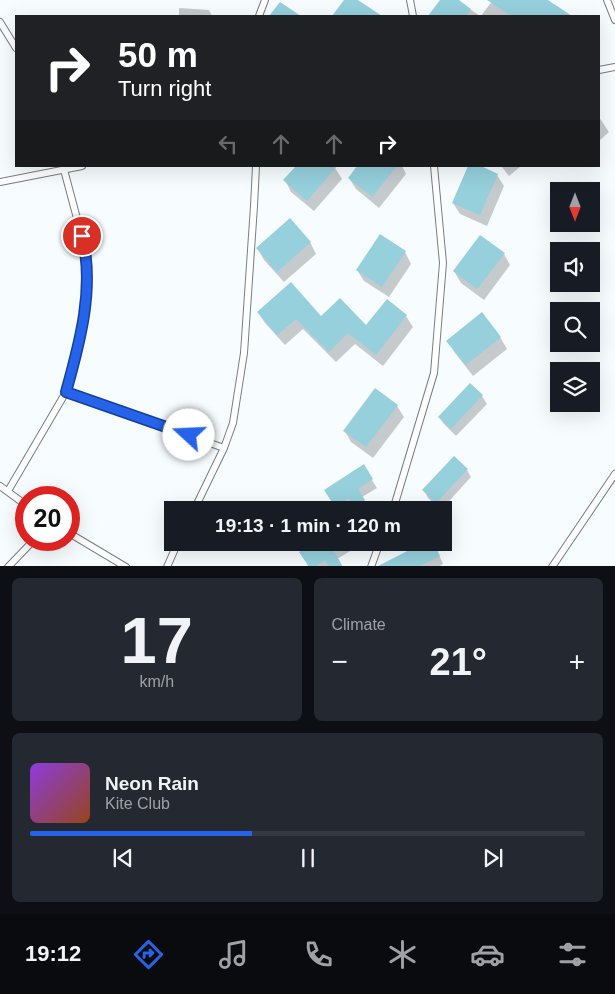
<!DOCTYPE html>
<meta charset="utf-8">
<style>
body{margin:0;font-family:Arial,sans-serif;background:#242831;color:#f1f3f6;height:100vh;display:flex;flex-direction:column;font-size:19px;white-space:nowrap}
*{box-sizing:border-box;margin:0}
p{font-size:16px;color:#9ea1a6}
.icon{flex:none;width:28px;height:28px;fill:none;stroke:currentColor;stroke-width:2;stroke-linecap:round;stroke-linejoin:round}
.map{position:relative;height:566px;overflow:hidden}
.details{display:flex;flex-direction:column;gap:12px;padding:12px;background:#0d0f14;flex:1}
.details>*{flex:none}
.banner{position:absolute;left:15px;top:15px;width:585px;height:152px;border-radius:0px;box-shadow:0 5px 20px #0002;background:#202124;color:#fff;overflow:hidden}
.needle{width:32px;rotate:180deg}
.controls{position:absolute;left:550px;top:182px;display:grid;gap:10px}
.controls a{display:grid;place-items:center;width:50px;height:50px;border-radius:0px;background:#171b24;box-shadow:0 5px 20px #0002;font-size:25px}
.speed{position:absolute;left:15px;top:486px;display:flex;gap:10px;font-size:25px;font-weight:700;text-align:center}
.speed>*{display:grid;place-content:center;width:65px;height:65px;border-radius:50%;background:#171b24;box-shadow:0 5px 20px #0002;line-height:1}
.speed .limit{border:8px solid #d22;background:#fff;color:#111}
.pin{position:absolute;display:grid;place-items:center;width:42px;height:42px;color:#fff;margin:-21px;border:2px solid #fff;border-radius:50%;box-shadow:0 1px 5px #0007}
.me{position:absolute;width:55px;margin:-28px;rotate:290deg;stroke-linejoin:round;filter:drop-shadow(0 0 4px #0008)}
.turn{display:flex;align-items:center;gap:18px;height:105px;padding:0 20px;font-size:22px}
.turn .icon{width:65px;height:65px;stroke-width:2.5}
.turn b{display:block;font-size:35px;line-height:42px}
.lanes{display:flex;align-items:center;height:48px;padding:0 20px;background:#0003;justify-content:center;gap:25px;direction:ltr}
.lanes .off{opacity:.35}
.big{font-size:38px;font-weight:800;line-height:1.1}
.details .tile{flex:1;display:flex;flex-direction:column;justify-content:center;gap:8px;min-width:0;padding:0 18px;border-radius:8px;background:#242831}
.details .dial{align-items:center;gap:0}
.dial b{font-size:65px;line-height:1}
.song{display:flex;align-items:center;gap:15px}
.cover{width:60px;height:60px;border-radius:8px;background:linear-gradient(135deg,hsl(270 70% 55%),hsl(20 70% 35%))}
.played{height:5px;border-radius:2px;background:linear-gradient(90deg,#2563eb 40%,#363941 40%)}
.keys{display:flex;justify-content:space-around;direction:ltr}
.heat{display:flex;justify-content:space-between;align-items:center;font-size:28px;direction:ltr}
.details .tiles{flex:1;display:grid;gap:12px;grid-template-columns:1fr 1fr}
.tile:last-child{grid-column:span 2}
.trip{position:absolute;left:164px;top:501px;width:288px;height:50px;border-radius:0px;background:#171b24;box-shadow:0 5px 20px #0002;font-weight:800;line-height:50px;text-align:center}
.tab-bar{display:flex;height:80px;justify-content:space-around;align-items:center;background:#090b0e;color:#9ea1a6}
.tab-bar .icon{width:35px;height:35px}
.tab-bar .active{color:#2563eb}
.tab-bar b{font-size:22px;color:#f1f3f6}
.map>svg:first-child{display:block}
.shadow{fill:#0003}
.building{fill:#95d0dc}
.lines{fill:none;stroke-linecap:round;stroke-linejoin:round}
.lane-casing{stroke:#777d7e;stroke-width:8}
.lane{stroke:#fff;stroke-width:6}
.route-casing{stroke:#184099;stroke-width:12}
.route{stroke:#2563eb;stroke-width:9}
</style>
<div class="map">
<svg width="615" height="567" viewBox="0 0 615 567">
<rect width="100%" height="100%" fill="#f7fdff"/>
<path class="shadow" d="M441,0H457L480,16H430Z
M493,0H546L570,16H481Z
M179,8L209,10L212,16H179Z
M599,117L609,132L599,141Z
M334,166L342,179L314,211L291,192L285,180Z
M359,166H402L406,174L379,208L356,189L349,178Z
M501,166H521L509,176Z
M497,175L504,186L487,226L460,214L453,203Z
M310,242L316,254L284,282L264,260L258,249Z
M405,252L411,264L389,297L364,281L357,270Z
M504,254L510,265L484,300L461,283L454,271Z
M258,312L366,327L406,316L413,327L383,366L355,344L336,362L303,329L285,345L265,323Z
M500,337L507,349L473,376L455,353L448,341Z
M470,384L482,396L487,404L456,436L444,424L439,417Z
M397,406L404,417L373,458L351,442L345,431Z
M363,466L377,488L362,497L369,508L358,510L354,504L345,510H338L330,498Z
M467,470L471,477L441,510L428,498L424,490Z
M317,542H348L352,550L337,559L342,567H309Z
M436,548L443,564L438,567H394Z"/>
<path class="building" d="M344,0H358L382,16H332Z
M440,0H459L471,9L466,16H428Z
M487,0H548L572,16H511Z
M280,2L301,16H269Z
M296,166H337L307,201L283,180Z
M357,166H397L372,197L348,178Z
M468,166H481L498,174L480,215L452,203Z
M290,218L311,242L277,272L256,248Z
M380,234L406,251L382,287L356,270Z
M480,235L505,253L477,289L453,271Z
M291,282L321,316L340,298L366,325L387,299L407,315L376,355L348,333L329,352L296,319L277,335L257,312Z
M482,312L501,337L466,365L446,341Z
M470,383L483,395L451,429L438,417Z
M375,388L398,405L366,447L343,431Z
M454,456L468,469L436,503L422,490Z
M364,464L373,479L358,489L365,500L355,507L349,498L335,507L324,490Z
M315,542H348L334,551L343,567H329L325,560L315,567H309L299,552Z
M425,542H433L440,556L418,567H376Z"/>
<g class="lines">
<defs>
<path id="lane" d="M410,0L413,16
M607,0L615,20
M259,16L265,0
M0,22L16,48
M599,70L615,67
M0,182L82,166
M66,392L224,448
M0,486L26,505
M8,491L66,392L80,342L86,300V252L63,166
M194,510L224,448L233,423L244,353L254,206L256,166
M393,510L434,373L443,263L434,166
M69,533L126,567
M8,567L34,540
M167,567L178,542
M371,567L380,542
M552,567L615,474"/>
</defs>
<use href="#lane" class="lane-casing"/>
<use href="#lane" class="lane"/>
</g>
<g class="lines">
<defs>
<path id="route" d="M82,236C95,287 80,342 66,392L189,435"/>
</defs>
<use href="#route" class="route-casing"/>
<use href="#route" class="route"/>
</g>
</svg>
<div class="controls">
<a><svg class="needle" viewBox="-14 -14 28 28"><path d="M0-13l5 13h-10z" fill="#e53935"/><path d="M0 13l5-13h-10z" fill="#9ea1a6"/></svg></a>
<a><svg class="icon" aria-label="sound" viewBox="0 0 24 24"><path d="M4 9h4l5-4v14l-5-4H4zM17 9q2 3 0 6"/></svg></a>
<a><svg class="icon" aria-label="search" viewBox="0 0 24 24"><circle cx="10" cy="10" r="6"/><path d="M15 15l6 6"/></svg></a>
<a><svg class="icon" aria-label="layers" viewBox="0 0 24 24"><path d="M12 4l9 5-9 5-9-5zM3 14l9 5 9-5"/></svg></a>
</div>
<div class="speed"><div class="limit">20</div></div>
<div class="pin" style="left:82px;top:236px;background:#d93025"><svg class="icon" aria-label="arrive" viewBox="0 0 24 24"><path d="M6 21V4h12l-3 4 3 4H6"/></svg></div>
<svg class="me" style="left:189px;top:435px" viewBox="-20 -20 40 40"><circle r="19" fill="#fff"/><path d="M0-13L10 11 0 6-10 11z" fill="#2563eb"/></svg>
<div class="trip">19:13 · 1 min · 120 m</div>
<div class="banner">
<div class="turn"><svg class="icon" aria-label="right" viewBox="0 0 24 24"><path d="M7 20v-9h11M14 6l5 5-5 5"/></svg><div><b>50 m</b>Turn right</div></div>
<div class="lanes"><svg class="icon off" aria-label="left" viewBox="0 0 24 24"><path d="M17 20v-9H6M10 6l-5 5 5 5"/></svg><svg class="icon off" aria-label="ahead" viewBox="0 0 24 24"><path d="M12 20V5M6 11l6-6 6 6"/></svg><svg class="icon off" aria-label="ahead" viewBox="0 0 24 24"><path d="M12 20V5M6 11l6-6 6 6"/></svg><svg class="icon" aria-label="right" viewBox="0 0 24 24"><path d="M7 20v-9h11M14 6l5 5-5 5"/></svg></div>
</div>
</div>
<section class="details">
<div class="tiles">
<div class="tile dial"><b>17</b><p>km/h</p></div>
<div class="tile"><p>Climate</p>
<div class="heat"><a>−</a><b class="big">21°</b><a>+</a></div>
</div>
<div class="tile">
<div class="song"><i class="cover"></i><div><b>Neon Rain</b><p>Kite Club</p></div></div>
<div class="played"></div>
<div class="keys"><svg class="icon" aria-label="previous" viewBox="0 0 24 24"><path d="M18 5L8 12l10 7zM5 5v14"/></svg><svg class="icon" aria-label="pause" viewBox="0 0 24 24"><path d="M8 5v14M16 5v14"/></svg><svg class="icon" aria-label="next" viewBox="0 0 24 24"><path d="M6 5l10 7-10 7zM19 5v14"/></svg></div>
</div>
</div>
</section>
<nav class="tab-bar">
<b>19:12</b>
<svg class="icon active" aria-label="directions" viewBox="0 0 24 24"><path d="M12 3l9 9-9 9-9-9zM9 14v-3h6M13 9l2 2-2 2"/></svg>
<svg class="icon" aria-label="music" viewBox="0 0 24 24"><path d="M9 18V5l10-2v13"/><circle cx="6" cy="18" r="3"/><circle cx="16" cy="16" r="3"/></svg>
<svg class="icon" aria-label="phone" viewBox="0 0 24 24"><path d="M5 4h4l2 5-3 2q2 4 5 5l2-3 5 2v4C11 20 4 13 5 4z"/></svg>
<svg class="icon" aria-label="climate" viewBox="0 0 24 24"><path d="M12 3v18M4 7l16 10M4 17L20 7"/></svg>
<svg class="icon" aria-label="car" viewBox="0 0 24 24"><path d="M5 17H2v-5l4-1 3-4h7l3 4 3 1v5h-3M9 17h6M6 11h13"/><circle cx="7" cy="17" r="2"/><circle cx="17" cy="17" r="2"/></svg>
<svg class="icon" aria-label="filters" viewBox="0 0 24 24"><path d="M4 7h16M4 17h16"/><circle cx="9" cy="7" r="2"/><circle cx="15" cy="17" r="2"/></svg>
</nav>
